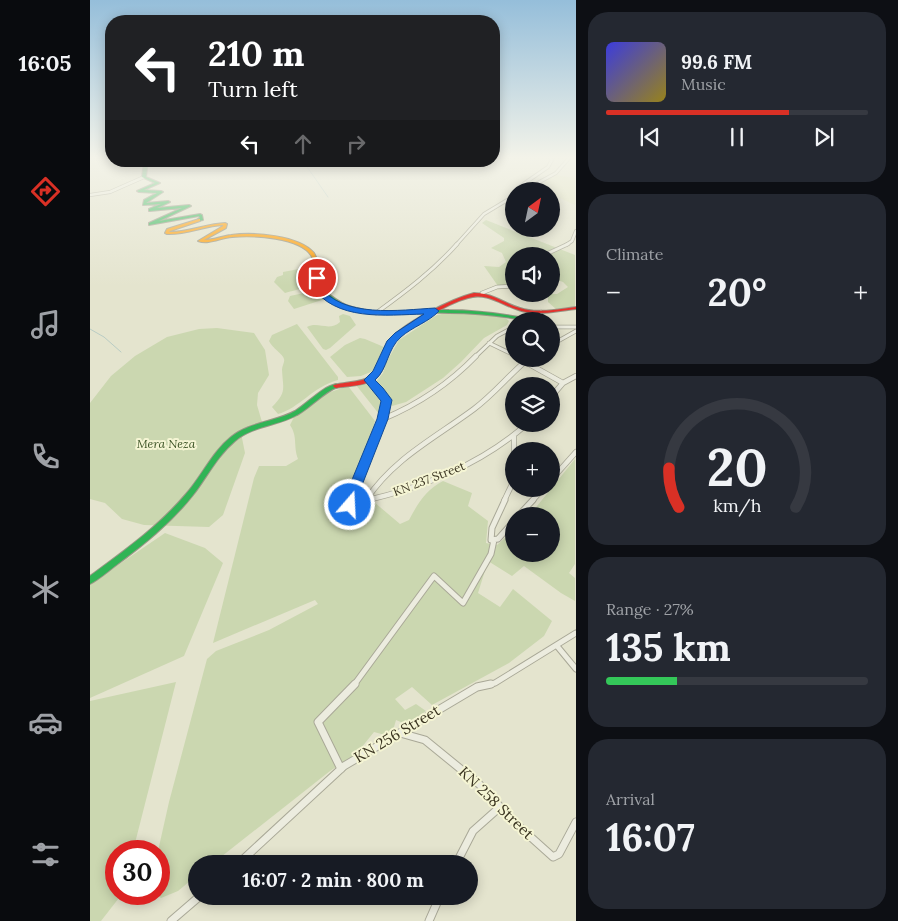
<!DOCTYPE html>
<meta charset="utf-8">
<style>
body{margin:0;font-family:Lora,serif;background:#242831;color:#f1f3f6;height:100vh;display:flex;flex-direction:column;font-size:19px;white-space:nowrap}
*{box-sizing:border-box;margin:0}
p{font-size:16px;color:#9ea1a6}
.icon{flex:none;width:28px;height:28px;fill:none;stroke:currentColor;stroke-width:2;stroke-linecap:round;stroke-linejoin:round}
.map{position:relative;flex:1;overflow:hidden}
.sheet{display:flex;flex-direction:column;gap:12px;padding:12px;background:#0d0f14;width:322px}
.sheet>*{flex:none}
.banner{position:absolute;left:15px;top:15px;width:395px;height:152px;border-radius:20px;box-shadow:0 2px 12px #0003;background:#202124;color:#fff;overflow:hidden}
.needle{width:32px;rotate:33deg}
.fabs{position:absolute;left:415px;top:182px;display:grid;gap:10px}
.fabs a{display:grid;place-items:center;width:55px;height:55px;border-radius:50%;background:#171b24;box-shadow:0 2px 12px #0003;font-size:25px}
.speed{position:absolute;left:15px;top:840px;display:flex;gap:10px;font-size:25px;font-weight:700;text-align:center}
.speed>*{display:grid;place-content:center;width:65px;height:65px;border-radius:50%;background:#171b24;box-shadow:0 2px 12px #0003;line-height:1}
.speed .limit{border:8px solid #d22;background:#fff;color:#111}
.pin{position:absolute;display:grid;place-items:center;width:42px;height:42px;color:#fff;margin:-21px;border:2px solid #fff;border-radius:50%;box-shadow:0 1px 5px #0007}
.me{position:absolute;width:55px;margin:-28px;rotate:19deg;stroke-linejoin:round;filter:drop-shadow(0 0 4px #0008)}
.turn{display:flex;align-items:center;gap:18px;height:105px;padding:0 20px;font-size:22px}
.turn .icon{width:65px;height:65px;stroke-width:2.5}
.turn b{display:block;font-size:35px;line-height:42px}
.lanes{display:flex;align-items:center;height:48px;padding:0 20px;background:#0003;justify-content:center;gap:25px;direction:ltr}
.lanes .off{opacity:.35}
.big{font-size:38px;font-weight:700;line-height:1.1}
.sheet .card{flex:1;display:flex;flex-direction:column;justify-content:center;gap:8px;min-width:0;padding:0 18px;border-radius:20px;background:#242831}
.sheet .dial{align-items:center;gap:0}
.dial svg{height:130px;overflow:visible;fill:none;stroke:#363941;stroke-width:7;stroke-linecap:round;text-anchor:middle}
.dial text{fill:#f1f3f6;stroke:none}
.song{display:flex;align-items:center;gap:15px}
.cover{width:60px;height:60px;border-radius:8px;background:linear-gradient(135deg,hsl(240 70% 55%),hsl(50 70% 35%))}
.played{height:5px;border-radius:2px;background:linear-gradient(90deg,#d93025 70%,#363941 70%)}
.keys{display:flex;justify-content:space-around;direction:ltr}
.heat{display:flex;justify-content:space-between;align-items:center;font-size:28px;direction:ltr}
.charge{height:8px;border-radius:4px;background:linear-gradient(90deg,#34c759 27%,#363941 0)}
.trip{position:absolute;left:98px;top:855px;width:290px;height:50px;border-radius:25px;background:#171b24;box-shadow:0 2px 12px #0003;font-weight:700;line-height:50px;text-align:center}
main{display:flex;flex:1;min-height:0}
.tab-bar{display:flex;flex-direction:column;width:90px;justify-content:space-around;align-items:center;background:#090b0e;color:#9ea1a6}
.tab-bar .icon{width:35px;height:35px}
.tab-bar .current{color:#d93025}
.tab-bar b{font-size:22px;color:#f1f3f6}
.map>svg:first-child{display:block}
.farmland{fill:#e0e3bf}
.green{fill:#cbd7b0}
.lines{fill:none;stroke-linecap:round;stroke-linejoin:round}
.stream{stroke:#b9ccc4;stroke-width:1}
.street-far4-casing{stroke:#a9a897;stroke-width:4}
.street-far3-casing{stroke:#a9a897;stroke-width:4.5}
.street-far2-casing{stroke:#a9a897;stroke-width:6}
.street-far1-casing{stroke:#a9a897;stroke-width:7}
.street-casing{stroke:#a9a897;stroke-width:9}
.fast-casing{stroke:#999786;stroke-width:2}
.slow-casing{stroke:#999786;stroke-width:2}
.jam-casing{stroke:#999786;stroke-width:2}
.street-far4{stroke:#ececdf;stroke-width:2.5}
.street-far3{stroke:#ececdf;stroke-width:3}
.street-far2{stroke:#ececdf;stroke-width:4.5}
.street-far1{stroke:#ececdf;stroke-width:5}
.street{stroke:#ececdf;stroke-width:7}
.fast{fill:#30b455;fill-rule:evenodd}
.slow{fill:#ff9f0a;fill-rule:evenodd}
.jam{fill:#e5322d;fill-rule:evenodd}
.route{fill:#1a73e8;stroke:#114b97}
.labels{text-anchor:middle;stroke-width:4;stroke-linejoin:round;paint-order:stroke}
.park-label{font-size:12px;font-style:italic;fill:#3c5426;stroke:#f5f5d4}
.street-label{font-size:12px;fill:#38321f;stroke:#f5f5d4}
.near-street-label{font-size:15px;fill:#38321f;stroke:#f5f5d4}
</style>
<main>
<nav class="tab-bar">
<b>16:05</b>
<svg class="icon current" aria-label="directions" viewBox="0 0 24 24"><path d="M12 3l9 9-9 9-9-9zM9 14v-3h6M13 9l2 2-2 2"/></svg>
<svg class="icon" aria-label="music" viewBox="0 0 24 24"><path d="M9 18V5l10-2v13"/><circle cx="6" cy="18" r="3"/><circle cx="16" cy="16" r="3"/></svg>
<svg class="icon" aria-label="phone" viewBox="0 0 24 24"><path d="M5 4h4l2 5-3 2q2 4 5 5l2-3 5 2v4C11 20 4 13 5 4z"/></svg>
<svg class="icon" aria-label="climate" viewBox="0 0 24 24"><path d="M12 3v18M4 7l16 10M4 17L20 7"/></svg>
<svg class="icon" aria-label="car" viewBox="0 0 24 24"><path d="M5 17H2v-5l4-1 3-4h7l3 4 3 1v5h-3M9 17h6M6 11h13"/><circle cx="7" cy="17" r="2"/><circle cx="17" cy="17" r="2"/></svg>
<svg class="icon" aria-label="filters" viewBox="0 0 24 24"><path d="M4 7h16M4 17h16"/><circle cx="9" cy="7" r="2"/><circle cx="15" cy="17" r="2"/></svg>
</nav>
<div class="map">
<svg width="486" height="921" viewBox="0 0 486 921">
<rect width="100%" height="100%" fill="#e4e4ce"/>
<path class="farmland" d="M465,175L485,178V205L461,194V191L447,188Z"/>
<path class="green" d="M396,220L485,255V306L466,309L458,302V294H467L478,287L473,282L461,278V256H424V283L408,286L394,266L409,267L416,262L412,253L401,248L414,241V238L392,223Z
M219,267L224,272C223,288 209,289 195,293L184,282L187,277L193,275V272Z
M221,288L228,290L235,297V299L204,309L198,301L200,296L214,293Z
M253,314L260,316L266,325L240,348L236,350L233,349L217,327C228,321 239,332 250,322L249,316Z
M352,314C366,314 410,311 419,321L417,325L394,338L371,362L353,378L316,402L302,406L285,383L293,373L296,363L309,340L347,315Z
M207,324L248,377V380C222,387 210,408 188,414L182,407C197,392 193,389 192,370C192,366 195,362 194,359C193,354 182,348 179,341L182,335Z
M127,328L164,333L175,350L179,375L168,393L167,405L172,422L151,433L155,453L133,515L119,527L54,525L32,519L15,503L0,499V403L21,376L45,356L77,337L109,329Z
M270,338L275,339L294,347L283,371L271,376L257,377L240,357L255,345Z
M277,383L293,403L289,414L266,385Z
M258,386L285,421L277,452L255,505L258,509L271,504L284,502L310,524L319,520C328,503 336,490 353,481L382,493L378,506L398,521L396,543L407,545L424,530V554H461V516H439L485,459V564L479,573L485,578V601L471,593L434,566L422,576L398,561L388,593L410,607L423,589L462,621L454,636L419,663L342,705L322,687L305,699L315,710L326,704L336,711L320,722L313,723L306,720L304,727L295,735L284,732L267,753L240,771L122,864H106V876L88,891L71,898L66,894H69L68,851L79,802L117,659L126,651L179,630L228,604L225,600L123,643L164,478L169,466H196L208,459C203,446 208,437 200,425L204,417L232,395Z
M75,533L115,548L133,563L94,656L0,698V584Z
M86,682L43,851H26V894H32L11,921H0V701Z"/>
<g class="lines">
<path class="stream" d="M213,161L238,197
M0,329L14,337L31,352"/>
<defs>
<path id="street-far4" d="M433,191L466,173L480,157
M433,191L429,187L458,167L462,160L460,157
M0,195L20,192L54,177
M366,245L394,214L424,196
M476,245L482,241L486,231"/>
<path id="street-far3" d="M452,256L478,244
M392,293L407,287L424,286
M286,313C315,292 343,271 367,244
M438,321L451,312
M461,327H486
M399,343L424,355
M461,345L486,331
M385,357L407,336L424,327"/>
<path id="street-far2" d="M430,359L473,383
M278,380L290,391L296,401L293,419
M461,397L473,383L486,376
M424,436V451
M461,480L486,452
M276,500C304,458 345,438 384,409C404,394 419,375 438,359
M261,501L293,419C329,404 359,384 386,356
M274,501C334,487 390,465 437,424
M414,501L424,480
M442,501L453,489"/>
<path id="street-far1" d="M261,500L259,505L279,500
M415,500L402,528L401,540L408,539L424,521
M428,516L443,500
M467,646L486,669
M264,685L344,576L373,603L401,554L404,540
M396,685L405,683L486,633"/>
<path id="street" d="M310,733L335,740L389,784L424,822L463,857L469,854L486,822
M251,769L228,722L265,684
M148,864L254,766L387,687L401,684
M366,864L383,831L410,807
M81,921L110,896
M339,921L350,896"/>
<path id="fast" d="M54,161H58L56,177L70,183L54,190L71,191L73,192L56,203L78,201L80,202L67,208L99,205L101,206L69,221L110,214L112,215L113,220L108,221V219L110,218L109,216L59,225V223L92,208L60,211H59V209L71,204L53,205L54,200L67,193L49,192L47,191L65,183L52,177Z
M224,279H228L227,285C236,292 245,300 256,305C288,317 325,309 359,310C386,310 413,314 440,319L442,320L439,321C413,316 386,313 359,313C308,311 263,326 223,285Z
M246,384L248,385L249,386L248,387C235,391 220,408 207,415C188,426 162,426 145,441C127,456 117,477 103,495C81,523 53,545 25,566C17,572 9,579 0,584V576C34,551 69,526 96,494C112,476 122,452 141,437C159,422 185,422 205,411C218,403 232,387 246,384Z"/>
<path id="slow" d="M109,219H110V221L80,231L79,232C98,232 116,224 135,223L137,224L136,228L114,240C124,240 132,236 141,235C163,232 209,235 224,253C229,261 229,271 228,280L226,281L224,280C225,273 225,264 222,257C212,237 161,235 142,237C130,238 119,245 108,241L133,226V225C114,226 96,235 77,234L75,233L77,229Z"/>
<path id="jam" d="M384,293C403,293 413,303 430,308C447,314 468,309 486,307V309C469,311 452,315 436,312C416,309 399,291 378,298C359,303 314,328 303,343C295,354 296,373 283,380C274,386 257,386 246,388L244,387L243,386L244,385C254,382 274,382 281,376C291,368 291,352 298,342C312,323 361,299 384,293Z"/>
</defs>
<use href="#street-far4" class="street-far4-casing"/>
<use href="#street-far3" class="street-far3-casing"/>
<use href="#street-far2" class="street-far2-casing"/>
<use href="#street-far1" class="street-far1-casing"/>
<use href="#street" class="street-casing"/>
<use href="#fast" class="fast-casing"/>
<use href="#slow" class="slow-casing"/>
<use href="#jam" class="jam-casing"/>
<use href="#street-far4" class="street-far4"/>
<use href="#street-far3" class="street-far3"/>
<use href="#street-far2" class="street-far2"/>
<use href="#street-far1" class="street-far1"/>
<use href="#street" class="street"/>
<use href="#fast" class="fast"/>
<use href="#slow" class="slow"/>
<use href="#jam" class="jam"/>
</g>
<linearGradient id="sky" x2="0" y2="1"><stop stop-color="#95beda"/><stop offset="0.55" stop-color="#f3f3e9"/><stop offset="1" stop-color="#f3f3e9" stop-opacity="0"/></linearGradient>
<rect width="486" height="286" fill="url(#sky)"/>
<path class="route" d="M224,276L231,278L229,285C252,319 310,310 345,308L349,311C339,322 322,327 311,337C297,349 298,369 285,380L293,388L302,400L298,419L265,503L266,505L264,509L260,511L255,509L252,504L287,419L291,401L274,380L283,371L297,341L305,333L334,314C296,315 245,322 221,285Z"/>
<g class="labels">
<g class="park-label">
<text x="76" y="448">Mera Neza</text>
</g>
<g class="street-label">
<text transform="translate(339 479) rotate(-21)" y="4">KN 237 Street</text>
</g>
<g class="near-street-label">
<text transform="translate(307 734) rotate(-31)" y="5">KN 256 Street</text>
<text transform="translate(406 803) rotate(44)" y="5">KN 258 Street</text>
</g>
</g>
</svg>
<div class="fabs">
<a><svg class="needle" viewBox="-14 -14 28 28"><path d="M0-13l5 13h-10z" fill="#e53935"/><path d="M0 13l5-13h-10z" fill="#9ea1a6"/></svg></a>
<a><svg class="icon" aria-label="sound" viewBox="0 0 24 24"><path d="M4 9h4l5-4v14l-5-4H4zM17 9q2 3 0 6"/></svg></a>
<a><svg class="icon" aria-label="search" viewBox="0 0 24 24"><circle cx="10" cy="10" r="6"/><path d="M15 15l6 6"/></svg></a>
<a><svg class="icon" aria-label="layers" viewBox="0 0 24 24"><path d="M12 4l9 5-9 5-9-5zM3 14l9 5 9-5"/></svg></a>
<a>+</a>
<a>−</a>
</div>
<div class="speed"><div class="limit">30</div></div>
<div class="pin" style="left:227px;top:278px;background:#d93025"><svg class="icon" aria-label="arrive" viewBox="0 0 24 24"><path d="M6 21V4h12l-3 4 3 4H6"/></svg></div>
<svg class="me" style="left:260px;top:505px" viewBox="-20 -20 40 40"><circle r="17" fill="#1a73e8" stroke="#fff" stroke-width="3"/><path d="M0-11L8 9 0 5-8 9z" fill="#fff"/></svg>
<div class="trip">16:07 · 2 min · 800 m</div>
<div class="banner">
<div class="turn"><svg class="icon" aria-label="left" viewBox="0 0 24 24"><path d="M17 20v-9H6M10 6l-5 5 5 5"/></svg><div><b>210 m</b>Turn left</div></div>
<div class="lanes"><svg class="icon" aria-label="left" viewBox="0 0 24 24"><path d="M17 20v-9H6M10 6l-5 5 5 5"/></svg><svg class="icon off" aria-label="ahead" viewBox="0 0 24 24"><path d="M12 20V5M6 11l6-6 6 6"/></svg><svg class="icon off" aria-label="right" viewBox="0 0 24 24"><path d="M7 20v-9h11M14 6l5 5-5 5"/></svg></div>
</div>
</div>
<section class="sheet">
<div class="card">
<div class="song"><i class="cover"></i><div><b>99.6 FM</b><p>Music</p></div></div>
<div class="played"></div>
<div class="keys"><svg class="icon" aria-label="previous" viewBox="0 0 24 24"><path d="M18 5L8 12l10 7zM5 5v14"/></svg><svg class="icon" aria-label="pause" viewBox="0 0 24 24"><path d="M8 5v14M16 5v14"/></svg><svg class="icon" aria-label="next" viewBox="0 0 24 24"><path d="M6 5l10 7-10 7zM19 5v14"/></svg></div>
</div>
<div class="card"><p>Climate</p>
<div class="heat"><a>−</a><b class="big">20°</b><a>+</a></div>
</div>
<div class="card dial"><svg viewBox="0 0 100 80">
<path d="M14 69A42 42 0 1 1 86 69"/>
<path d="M14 69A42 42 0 0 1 8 45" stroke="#d93025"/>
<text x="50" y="56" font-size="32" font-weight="700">20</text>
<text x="50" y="72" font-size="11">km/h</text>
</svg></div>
<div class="card"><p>Range · 27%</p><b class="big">135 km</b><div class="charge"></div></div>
<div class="card"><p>Arrival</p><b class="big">16:07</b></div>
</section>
</main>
